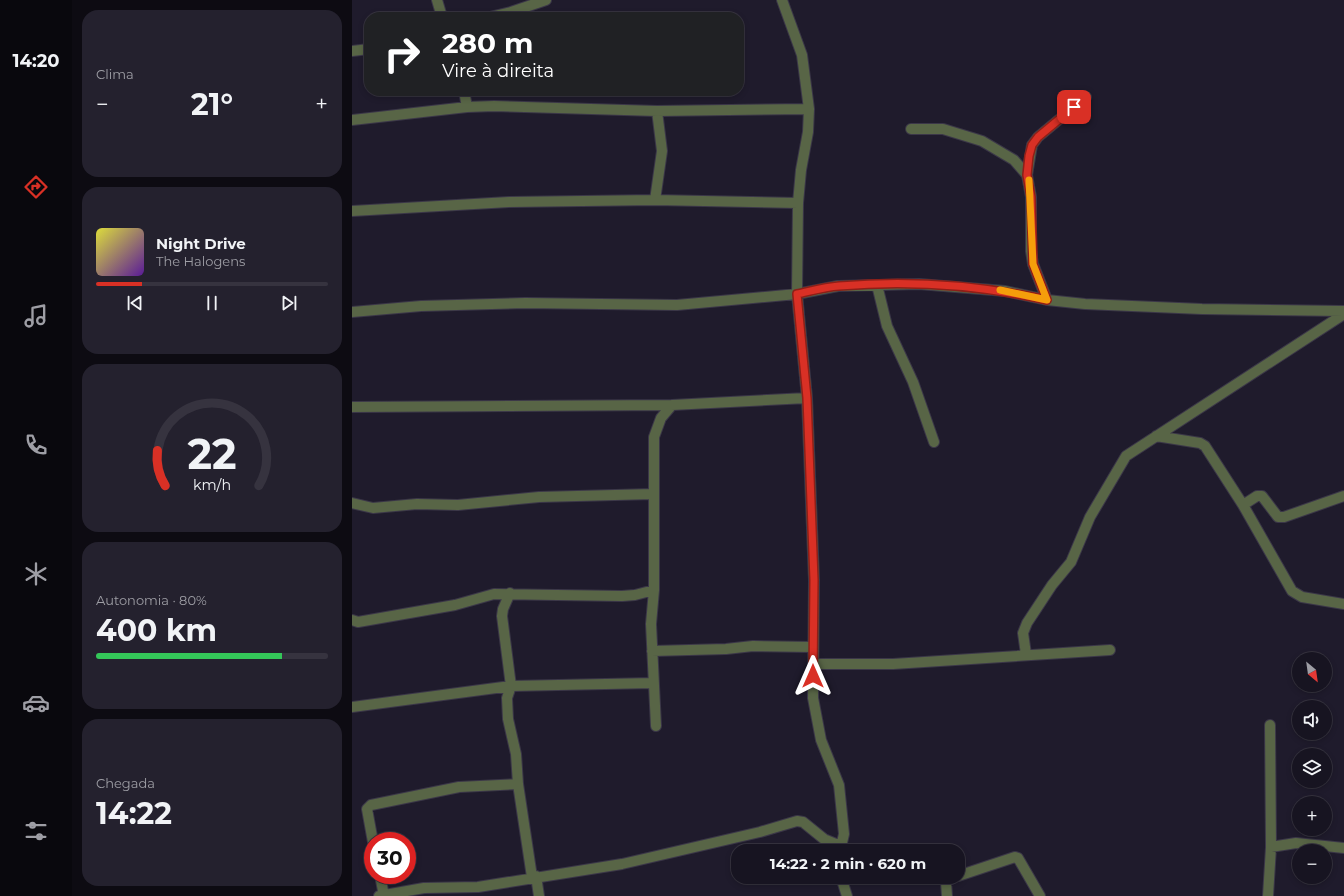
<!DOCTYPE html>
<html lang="pt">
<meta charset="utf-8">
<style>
body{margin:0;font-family:Montserrat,sans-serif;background:#24212e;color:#f1f3f6;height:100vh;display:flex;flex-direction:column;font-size:15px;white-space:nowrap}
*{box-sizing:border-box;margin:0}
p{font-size:13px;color:#9e9ea5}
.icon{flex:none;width:22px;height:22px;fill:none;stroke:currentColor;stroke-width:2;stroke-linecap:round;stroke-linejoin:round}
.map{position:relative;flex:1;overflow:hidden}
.sheet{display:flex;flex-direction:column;gap:10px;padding:10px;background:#0d0b12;width:280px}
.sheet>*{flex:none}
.hud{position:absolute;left:12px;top:12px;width:380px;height:84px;border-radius:16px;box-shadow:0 2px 6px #0003,0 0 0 1px #36333f;background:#202124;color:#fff;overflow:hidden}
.needle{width:26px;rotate:151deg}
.tools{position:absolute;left:940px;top:652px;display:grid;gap:8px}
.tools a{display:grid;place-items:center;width:40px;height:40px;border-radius:50%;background:#171421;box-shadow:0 2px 6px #0003,0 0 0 1px #36333f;font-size:20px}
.speed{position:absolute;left:12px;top:832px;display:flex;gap:8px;font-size:20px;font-weight:700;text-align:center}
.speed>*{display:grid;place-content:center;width:52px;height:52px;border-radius:50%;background:#171421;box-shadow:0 2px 6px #0003,0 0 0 1px #36333f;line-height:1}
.speed .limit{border:6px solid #d22;background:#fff;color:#111}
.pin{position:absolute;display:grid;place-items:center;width:34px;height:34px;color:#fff;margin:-17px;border-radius:8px;box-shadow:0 2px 6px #0006}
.me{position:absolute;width:44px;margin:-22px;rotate:0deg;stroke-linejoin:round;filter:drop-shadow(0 0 3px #0008)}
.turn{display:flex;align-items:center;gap:14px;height:84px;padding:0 12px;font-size:18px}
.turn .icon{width:52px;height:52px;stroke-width:2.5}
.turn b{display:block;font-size:28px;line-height:34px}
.big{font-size:30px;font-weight:700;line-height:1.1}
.sheet .tile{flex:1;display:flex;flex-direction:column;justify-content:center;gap:6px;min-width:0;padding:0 14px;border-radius:16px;background:#24212e}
.sheet .dial{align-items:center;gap:0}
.dial svg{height:104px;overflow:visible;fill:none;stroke:#36333f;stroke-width:7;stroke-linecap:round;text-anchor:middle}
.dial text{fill:#f1f3f6;stroke:none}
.song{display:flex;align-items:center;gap:12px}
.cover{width:48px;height:48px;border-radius:6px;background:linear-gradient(135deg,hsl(60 70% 55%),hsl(270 70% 35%))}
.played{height:4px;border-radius:2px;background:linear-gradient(90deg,#d93025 20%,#36333f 20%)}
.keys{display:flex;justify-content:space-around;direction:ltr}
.heat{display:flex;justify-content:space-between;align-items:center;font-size:22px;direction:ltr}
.charge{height:6px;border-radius:3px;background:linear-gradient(90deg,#34c759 80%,#36333f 0)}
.trip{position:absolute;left:379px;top:844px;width:234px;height:40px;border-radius:16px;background:#171421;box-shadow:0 2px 6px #0003,0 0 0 1px #36333f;font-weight:700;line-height:40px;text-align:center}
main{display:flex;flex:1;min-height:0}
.tab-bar{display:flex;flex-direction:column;width:72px;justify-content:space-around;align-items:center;background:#09080d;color:#9e9ea5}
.tab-bar .icon{width:28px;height:28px}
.tab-bar .selected{color:#d93025}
.tab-bar b{font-size:18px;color:#f1f3f6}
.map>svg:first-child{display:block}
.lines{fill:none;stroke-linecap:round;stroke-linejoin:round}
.minor-casing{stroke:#3b3748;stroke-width:12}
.minor{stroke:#586546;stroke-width:10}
.route-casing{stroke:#8d1f18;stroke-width:10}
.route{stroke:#d93025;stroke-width:7}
.slow{stroke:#f59e0b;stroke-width:7}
</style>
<main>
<nav class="tab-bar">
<b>14:20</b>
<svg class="icon selected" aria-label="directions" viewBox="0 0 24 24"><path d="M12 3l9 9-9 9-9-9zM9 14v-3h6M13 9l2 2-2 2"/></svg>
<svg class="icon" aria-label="music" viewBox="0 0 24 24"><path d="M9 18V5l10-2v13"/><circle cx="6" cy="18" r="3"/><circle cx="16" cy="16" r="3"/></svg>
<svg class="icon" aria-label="phone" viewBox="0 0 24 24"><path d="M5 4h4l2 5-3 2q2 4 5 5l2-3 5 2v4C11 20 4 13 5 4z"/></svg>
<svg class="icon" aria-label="climate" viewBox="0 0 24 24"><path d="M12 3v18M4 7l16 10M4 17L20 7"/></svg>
<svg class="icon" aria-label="car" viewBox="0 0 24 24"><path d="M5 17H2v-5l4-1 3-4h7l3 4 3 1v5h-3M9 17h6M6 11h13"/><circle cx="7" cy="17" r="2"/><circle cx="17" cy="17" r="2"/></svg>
<svg class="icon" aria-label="filters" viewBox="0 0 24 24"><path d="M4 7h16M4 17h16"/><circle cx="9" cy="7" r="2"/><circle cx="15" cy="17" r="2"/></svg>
</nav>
<section class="sheet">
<div class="tile"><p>Clima</p>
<div class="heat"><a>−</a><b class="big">21°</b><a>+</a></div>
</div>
<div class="tile">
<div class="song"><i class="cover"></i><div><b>Night Drive</b><p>The Halogens</p></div></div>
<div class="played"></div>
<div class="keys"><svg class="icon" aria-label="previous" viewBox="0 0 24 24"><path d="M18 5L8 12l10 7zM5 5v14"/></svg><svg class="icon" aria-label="pause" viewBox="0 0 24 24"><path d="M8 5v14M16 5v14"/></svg><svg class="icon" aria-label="next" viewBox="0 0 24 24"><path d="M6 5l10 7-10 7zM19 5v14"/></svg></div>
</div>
<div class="tile dial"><svg viewBox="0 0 100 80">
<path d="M14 69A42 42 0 1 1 86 69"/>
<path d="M14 69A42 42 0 0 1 8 42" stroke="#d93025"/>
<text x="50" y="56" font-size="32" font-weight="700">22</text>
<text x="50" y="72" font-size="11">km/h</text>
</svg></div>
<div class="tile"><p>Autonomia · 80%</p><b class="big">400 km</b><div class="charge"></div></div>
<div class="tile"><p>Chegada</p><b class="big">14:22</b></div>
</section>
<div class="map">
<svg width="992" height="896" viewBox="0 0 992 896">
<rect width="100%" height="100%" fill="#1f1b2c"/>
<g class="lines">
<defs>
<path id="minor" d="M85,0L90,17
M430,0L450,55L457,109L456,132L449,170L446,203L445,294L455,398L462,580L461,698L469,740L487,785L492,834L488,851
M138,17L159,12L194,0
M0,51L17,49
M112,91L115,107
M0,120L115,107L142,106L305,111L457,109
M559,129H591L630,141L662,160L675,175
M303,200L310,151L305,111
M0,211L157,202L303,200L446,203
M525,285L535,326L561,382L582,442
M695,300L681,264L679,251V197L675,175L680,145L686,137L734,97
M0,312L69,306L173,303L325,305L445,294L486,286L567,284L653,291L695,300L733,304L850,309L992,311
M0,407L320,405L455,398
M804,436L848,443L853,446L891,505L940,591L950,597L992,604
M0,503L21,508L65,504L106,505L187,497L301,494
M891,505L905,496H910L926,517H932L992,496
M158,593L151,609L150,616L159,686L155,698L156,719L164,754L166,784L180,877
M0,620L6,622L103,605L142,594L270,596L283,595L302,590
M300,651L374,649L401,646L461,647
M674,654L671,633L675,623L700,585L719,562L738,517L774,456L992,314
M461,664H541L758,650
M0,707L159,686L301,683
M304,726L299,624L302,590V437L309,418L320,405
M21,842L15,809L19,805L107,787L166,784
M919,847L944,843L992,848
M28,875L32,896
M184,876L187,896
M606,876L663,857L666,858L688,896
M489,877L495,896
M27,896L72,888L126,887L270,864L408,832L445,821L451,822L472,839L489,846
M595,896L594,882L602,877
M916,896L919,847L918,725"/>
</defs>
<use href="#minor" class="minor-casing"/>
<use href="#minor" class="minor"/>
</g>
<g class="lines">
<defs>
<path id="route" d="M461,676L462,580L455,398L445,294C459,291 473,287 487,286C556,280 627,285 695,300L681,264L679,197L675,175L677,156L680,145L686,137L722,107"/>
</defs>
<use href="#route" class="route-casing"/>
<use href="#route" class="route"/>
<path class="slow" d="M648,290L695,300L681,264L677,180"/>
</g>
</svg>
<div class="tools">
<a><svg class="needle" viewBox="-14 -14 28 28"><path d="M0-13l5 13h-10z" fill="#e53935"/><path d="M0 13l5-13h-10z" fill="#9e9ea5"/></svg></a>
<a><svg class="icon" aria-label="sound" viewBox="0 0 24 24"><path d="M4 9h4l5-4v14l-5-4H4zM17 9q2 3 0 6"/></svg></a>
<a><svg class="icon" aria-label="layers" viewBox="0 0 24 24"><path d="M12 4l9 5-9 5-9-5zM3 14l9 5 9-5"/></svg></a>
<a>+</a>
<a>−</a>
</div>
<div class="speed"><div class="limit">30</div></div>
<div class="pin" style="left:722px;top:107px;background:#d93025"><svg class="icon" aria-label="arrive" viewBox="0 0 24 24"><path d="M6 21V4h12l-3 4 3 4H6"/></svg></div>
<svg class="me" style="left:461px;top:676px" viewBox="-20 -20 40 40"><path d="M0-17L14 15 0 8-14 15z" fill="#d93025" stroke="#fff" stroke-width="4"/></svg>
<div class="trip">14:22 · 2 min · 620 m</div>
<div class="hud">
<div class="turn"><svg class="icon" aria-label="right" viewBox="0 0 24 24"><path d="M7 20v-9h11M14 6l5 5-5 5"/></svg><div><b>280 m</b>Vire à direita</div></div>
</div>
</div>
</main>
